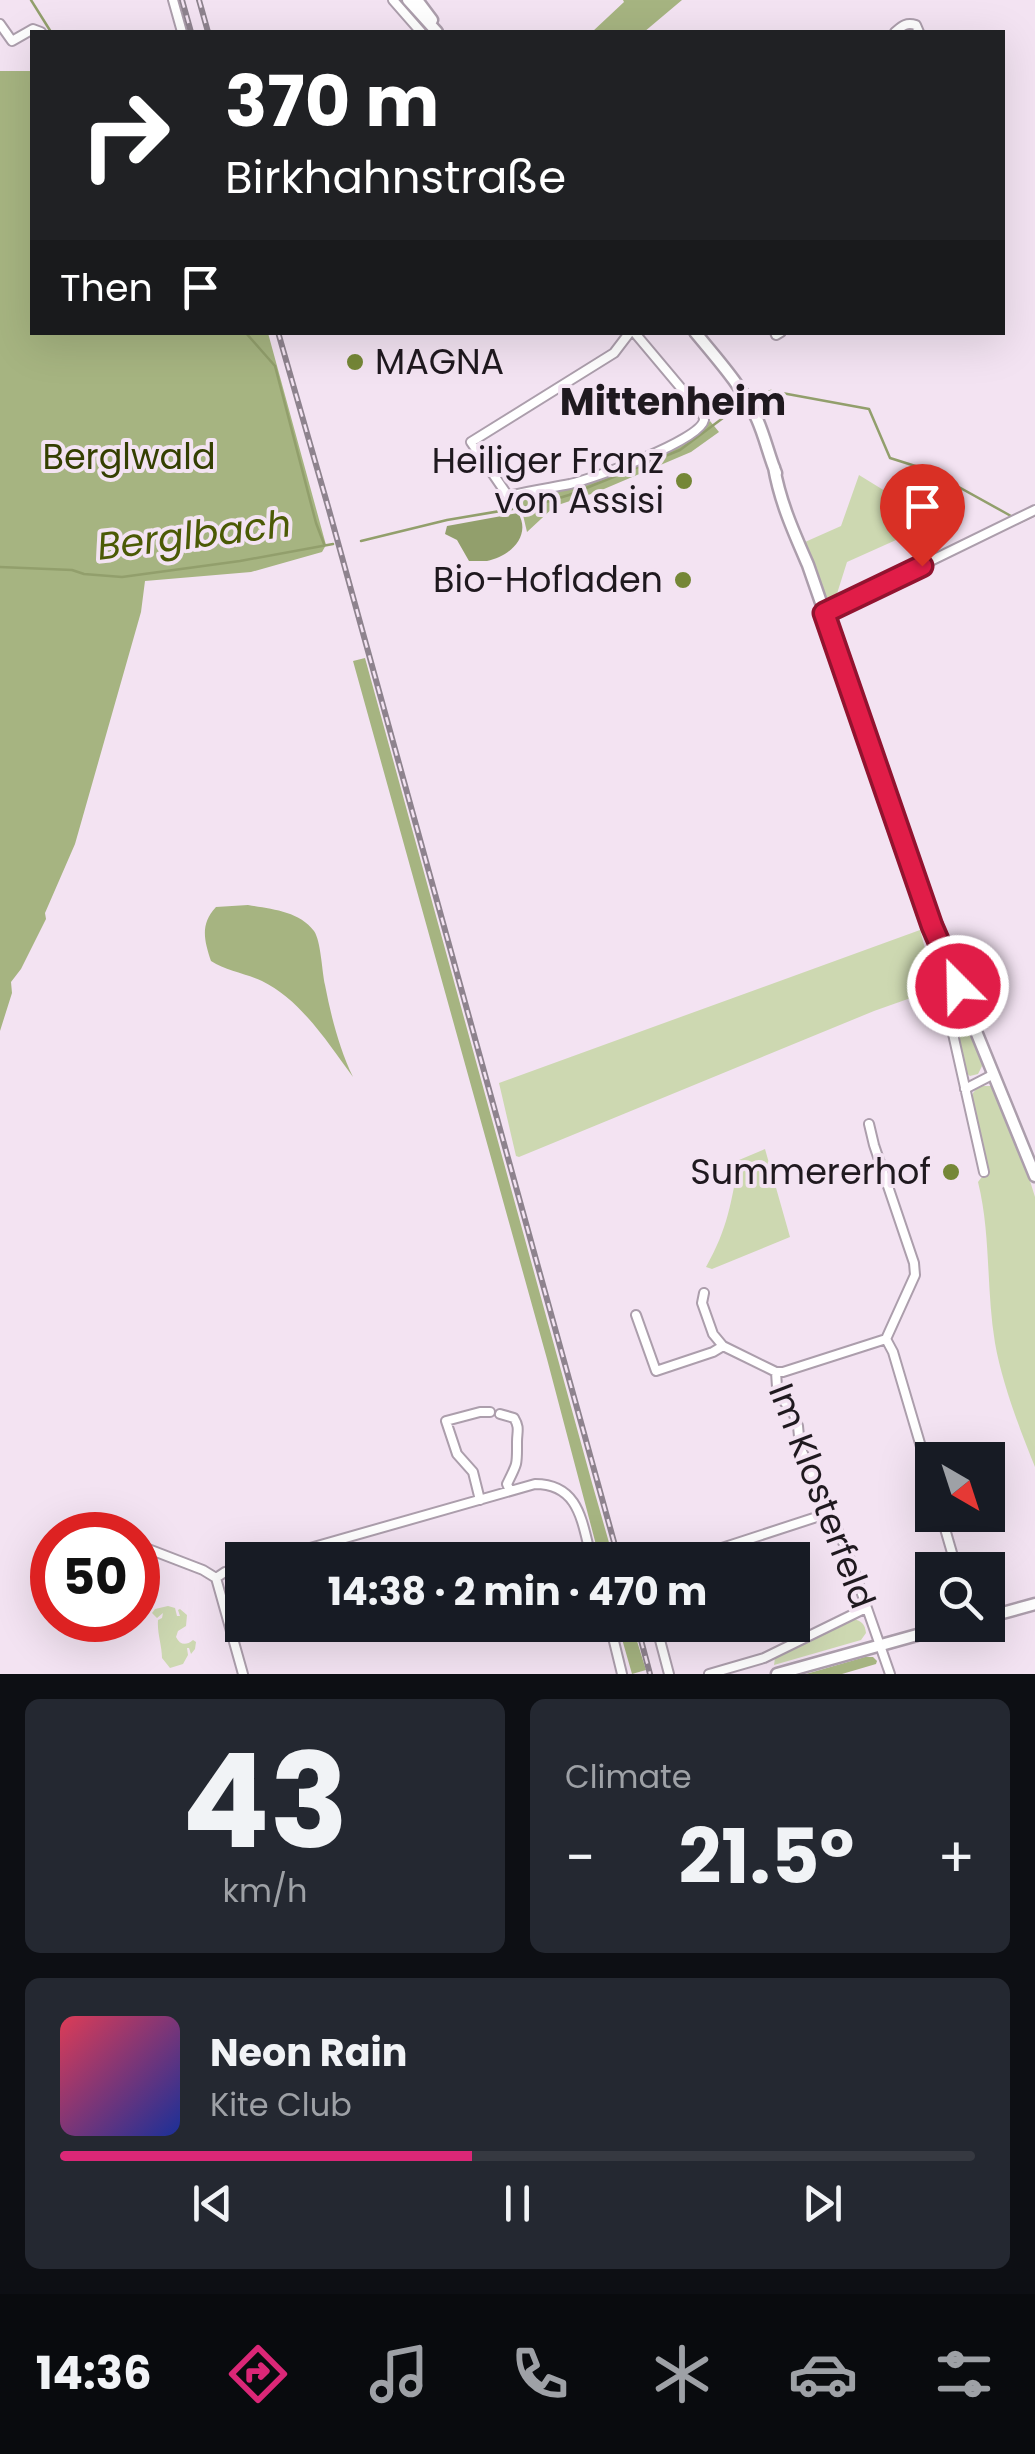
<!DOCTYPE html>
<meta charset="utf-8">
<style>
body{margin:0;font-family:Poppins,sans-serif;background:#242831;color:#f1f3f6;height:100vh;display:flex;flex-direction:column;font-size:38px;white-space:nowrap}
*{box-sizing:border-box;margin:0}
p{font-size:32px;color:#9ea1a6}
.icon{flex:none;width:55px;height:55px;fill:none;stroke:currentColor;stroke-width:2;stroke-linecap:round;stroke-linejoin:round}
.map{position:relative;height:1674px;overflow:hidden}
.side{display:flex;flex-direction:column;gap:25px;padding:25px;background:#0d0f14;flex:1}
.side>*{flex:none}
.hud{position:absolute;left:30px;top:30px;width:975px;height:305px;border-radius:0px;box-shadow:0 10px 40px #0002;background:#202124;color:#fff;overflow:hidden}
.needle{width:65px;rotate:141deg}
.controls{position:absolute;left:915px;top:1442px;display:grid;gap:20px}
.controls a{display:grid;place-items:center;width:90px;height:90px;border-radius:0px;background:#171b24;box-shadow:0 10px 40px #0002;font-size:50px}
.speed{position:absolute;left:30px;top:1512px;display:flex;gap:20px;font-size:50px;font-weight:700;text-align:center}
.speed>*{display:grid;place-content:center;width:130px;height:130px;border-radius:50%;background:#171b24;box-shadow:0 10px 40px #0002;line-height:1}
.speed .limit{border:15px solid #d22;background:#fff;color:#111}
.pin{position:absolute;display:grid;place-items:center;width:85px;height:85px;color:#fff;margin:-102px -42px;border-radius:50% 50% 50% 0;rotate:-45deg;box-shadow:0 0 10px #0007}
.pin .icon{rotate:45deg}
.me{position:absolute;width:110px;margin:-55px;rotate:337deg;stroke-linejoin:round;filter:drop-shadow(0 0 8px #0008)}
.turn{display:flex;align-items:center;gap:35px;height:210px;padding:0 30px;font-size:45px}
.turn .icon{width:130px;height:130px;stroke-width:2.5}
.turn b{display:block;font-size:70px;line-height:85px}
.then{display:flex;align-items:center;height:95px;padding:0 30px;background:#0003;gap:20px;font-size:38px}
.big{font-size:75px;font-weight:700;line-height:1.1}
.side .card{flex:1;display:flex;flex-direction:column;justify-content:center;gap:15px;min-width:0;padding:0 35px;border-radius:15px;background:#242831}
.side .dial{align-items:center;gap:0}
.dial b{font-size:130px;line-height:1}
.song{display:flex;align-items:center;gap:30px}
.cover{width:120px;height:120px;border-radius:15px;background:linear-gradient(135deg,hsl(350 70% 55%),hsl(230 70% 35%))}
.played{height:10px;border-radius:5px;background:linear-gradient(90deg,#db2777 45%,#363941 45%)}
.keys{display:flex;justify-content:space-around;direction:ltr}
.heat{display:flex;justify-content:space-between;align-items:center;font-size:55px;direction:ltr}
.side .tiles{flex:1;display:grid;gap:25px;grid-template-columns:1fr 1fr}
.card:last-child{grid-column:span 2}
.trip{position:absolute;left:225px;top:1542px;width:585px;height:100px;border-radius:0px;background:#171b24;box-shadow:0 10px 40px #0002;font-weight:700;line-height:100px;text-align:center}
.tabs{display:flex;height:160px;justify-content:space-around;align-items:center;background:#090b0e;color:#9ea1a6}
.tabs .icon{width:70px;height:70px}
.tabs .current{color:#db2777}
.tabs b{font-size:45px;color:#f1f3f6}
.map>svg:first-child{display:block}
.green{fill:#cdd8b1}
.forest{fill:#a6b481}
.water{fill:#929f6c}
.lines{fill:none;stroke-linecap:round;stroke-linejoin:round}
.stream{stroke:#929f6c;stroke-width:2.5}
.minor-casing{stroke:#ac9eac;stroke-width:12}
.secondary-casing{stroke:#ac9eac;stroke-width:15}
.minor{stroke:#fff;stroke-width:8}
.secondary{stroke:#fff;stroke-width:10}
.rail-casing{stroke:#8e838e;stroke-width:6}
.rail{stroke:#f3e3f2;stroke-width:2.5;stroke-dasharray:8;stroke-linecap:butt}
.route-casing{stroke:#92132f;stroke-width:25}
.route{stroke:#e11d48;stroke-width:18}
.poi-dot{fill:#758737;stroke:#f3e3f2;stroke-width:4}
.labels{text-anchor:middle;stroke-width:8;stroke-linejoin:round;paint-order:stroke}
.poi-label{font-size:35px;fill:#1f191f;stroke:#f3e3f2;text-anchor:end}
.park-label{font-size:35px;fill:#343f01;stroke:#f3e3f2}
.street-label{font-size:35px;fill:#1f191f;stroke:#f3e3f2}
.neighbourhood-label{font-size:38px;font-weight:bold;fill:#1f191f;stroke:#f3e3f2}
.water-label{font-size:38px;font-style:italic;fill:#4b5a05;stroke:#f3e3f2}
</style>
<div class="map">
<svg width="1035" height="1674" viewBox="0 0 1035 1674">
<rect width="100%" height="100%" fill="#f3e3f2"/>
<path class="green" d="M859,475L885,491L905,536L847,562L835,600L826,603L805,542L841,526Z
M920,930L936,989L874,1011L519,1157L516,1156L499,1083Z
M943,975H947L980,1050L983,1064L978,1074L970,1076L965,1072Z
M979,1086H991L999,1094L1017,1139L1035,1197V1467C1020,1430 1002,1383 995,1343C986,1289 991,1234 978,1182L987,1170L971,1102L973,1093Z
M765,1149L790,1237L712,1269L706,1267C728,1228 731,1203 739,1160Z
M168,1606L175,1608L177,1616H180L178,1610L180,1609L187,1615L186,1626L178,1631L176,1637C180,1645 186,1646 193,1640L196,1642L195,1649L191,1654L189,1648H187L188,1655L183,1664L170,1668L162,1658C162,1645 157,1634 158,1620L162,1618L163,1613L157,1618L152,1613L155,1609Z
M853,1619C862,1621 865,1624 866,1633L861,1640L774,1665L775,1658Z
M274,1625H281L282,1627L288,1625H362L327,1626L286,1637L279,1636Z"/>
<path class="forest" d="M623,0H682L644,32H592L624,2Z
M0,71H32V332L268,333L326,545L322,552L251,572L145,581L141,612L75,844L45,913L46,919L21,969L11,982L12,993L0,1031Z
M710,421L719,432L691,452L597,492L555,506L527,532L519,498L556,490L693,436Z
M365,658L592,1483L614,1560H600L547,1359L353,661Z
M248,905C271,909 299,911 314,931C321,941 322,972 325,985C331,1016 339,1048 353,1077C328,1043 301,1000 262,981C245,973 226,971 211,961C204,940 200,924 216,907Z
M618,1625H632L646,1670L632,1674Z
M865,1657H873L877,1661L876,1664L842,1674H806Z"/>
<path class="water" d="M518,513C532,535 510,557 487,561C486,561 471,561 469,561L457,540L445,534L447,526Z"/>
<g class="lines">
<path class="stream" d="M31,0L51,32
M245,332L275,366L316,523L324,544
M754,399L771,391L869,409L890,458L928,470L1011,516
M1018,523L1035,515
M361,541L447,520L536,505L569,495L680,450L739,406
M0,567L72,570L84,574L122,577L240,561L333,544"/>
<defs>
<path id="minor" d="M173,0L182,32
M393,0L421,32
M0,24L12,41L33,29L41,32
M895,32C902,26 906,22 916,25L919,32
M775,332L776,335L781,332
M471,442L508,496C528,491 549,488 570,484C592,479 700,441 704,420C704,418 703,415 702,413L634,332
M471,442L614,353L630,332
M824,613L1035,510
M931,962L938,967L984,1172
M965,1089L994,1074
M869,1124L874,1145L914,1263L915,1275L886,1339
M704,1293L702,1303L713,1334L723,1346L776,1372
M636,1315L656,1371L713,1352L723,1346
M886,1339L893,1352L932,1484
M776,1372L777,1387L783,1400L794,1415L798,1426L800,1447L847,1551L890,1674
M776,1372H783L886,1339
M500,1414L514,1418C520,1428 517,1431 517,1442C517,1465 518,1462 507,1484L510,1491
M480,1500L473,1472L457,1454L446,1421L480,1412H490
M941,1515L957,1570
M138,1545L203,1570L216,1578
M268,1560L535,1484C581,1484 582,1525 592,1560
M685,1560L829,1513
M216,1578L243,1674
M216,1578L225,1572L242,1567
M610,1625L622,1674
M656,1625L669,1674
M709,1674L764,1658L866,1608"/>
<path id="secondary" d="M408,0L437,32
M417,0L432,20
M695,332C718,360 742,386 757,419C765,437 769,456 776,473
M774,467C780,502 794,533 808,565L933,926L1035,1176
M988,1617L1035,1604
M777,1674L953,1625"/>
</defs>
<use href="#minor" class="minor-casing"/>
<use href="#secondary" class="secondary-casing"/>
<use href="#minor" class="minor"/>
<use href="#secondary" class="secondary"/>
<defs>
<path id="rail" d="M182,0L191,32
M199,0L208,32
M278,332L329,510L619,1560
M637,1625L650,1674"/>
</defs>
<use href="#rail" class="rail-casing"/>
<use href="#rail" class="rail"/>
</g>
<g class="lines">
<defs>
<path id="route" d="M922,566L824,613L932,926L958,986"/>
</defs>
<use href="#route" class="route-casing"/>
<use href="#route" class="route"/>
</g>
<g class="poi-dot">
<circle cx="355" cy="362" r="10"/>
<circle cx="684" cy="481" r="10"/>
<circle cx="683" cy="580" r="10"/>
<circle cx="951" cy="1172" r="10"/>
</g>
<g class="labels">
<g class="poi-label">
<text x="375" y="374" text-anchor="start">MAGNA</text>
<text x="664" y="473">Heiliger Franz<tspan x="664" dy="40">von Assisi</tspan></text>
<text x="663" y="592">Bio-Hofladen</text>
<text x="931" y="1184">Summererhof</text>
</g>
<g class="park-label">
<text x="129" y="469">Berglwald</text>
</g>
<g class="street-label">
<text transform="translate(822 1496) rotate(69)" y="12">Im Klosterfeld</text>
</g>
<g class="neighbourhood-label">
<text x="673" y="415">Mittenheim</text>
</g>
<g class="water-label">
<text transform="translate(194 535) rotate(-7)" y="13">Berglbach</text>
</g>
</g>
</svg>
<div class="controls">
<a><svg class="needle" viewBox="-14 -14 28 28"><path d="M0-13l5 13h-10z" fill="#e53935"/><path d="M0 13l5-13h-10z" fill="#9ea1a6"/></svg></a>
<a><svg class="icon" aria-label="search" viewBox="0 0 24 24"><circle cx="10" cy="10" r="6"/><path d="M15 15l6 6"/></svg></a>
</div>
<div class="speed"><div class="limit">50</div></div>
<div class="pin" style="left:922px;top:566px;background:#d93025"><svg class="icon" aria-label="arrive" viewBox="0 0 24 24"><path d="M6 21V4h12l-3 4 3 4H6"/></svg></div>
<svg class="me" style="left:958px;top:986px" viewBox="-20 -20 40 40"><circle r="17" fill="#e11d48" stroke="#fff" stroke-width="3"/><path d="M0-11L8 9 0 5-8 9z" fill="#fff"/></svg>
<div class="trip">14:38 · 2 min · 470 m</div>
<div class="hud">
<div class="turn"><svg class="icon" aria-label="right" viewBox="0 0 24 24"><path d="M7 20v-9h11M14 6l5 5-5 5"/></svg><div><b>370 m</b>Birkhahnstraße</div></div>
<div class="then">Then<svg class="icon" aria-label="arrive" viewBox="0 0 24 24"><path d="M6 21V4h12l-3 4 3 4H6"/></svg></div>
</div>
</div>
<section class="side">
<div class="tiles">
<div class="card dial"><b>43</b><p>km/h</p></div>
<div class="card"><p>Climate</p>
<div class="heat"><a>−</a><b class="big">21.5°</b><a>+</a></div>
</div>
<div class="card">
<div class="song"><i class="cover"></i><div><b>Neon Rain</b><p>Kite Club</p></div></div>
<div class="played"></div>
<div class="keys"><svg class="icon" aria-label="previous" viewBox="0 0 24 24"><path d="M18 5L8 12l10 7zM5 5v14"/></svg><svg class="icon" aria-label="pause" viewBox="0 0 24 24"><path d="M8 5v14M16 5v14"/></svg><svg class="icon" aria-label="next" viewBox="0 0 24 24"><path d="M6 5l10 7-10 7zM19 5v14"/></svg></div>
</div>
</div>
</section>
<nav class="tabs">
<b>14:36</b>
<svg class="icon current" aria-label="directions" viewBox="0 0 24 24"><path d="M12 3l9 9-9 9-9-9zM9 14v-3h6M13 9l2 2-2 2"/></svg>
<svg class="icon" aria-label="music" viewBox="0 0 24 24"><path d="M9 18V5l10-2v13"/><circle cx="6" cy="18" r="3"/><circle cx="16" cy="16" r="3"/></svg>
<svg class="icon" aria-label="phone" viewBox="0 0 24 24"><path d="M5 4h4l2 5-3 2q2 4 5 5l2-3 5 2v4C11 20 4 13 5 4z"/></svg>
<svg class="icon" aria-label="climate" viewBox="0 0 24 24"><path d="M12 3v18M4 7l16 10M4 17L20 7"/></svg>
<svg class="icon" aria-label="car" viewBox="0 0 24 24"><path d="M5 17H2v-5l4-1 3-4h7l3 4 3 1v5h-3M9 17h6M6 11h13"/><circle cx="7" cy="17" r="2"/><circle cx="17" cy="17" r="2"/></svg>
<svg class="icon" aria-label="filters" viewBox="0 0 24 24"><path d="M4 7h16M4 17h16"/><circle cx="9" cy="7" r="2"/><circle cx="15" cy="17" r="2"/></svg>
</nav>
